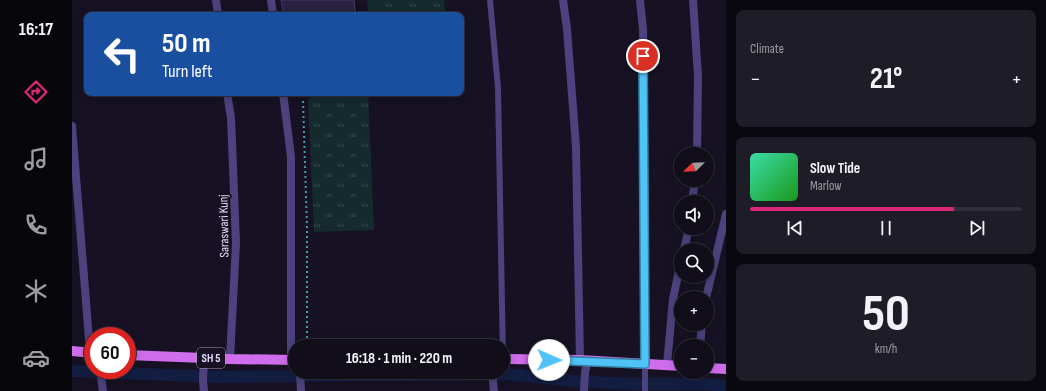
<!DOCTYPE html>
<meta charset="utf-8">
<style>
body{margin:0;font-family:"Sofia Sans Condensed",sans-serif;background:#1e1c27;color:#f1f3f6;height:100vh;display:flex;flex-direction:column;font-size:15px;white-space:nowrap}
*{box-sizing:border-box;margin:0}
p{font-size:13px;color:#9c9ca2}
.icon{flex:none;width:22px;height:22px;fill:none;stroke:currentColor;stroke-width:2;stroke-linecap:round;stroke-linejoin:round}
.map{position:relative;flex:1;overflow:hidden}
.details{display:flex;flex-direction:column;gap:10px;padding:10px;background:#09080e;width:320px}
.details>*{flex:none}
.banner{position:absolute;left:12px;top:12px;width:380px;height:84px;border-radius:8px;box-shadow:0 2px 10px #0003,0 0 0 1px #302e39;background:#1a4fa0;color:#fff;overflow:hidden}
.needle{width:26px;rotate:247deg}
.buttons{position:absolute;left:602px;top:147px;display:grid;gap:8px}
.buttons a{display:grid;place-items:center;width:40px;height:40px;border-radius:50%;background:#110e1a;box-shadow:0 2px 10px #0003,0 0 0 1px #302e39;font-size:20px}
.speed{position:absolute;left:12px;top:327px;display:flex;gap:8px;font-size:20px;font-weight:700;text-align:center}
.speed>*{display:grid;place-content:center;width:52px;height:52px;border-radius:50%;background:#110e1a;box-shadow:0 2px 10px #0003,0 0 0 1px #302e39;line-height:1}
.speed .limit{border:6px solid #d22;background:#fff;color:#111}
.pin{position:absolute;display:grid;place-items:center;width:34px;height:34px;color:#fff;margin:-17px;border:2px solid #fff;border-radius:50%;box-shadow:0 1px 4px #0007}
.me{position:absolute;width:44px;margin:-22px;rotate:91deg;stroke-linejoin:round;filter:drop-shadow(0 0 3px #0008)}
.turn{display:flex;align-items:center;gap:14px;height:84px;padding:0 12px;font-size:18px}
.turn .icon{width:52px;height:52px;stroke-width:2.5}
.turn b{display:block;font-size:28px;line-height:34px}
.big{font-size:30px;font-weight:700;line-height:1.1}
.details .tile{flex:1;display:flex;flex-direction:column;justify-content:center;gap:6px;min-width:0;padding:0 14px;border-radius:8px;background:#1e1c27}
.details .dial{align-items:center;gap:0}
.dial b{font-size:52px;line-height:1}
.song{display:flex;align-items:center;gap:12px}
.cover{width:48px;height:48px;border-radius:6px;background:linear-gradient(135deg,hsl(160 70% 55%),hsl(120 70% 35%))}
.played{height:4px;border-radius:2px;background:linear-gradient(90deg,#db2777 75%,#302e39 75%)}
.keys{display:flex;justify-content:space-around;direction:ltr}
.heat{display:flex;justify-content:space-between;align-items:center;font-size:22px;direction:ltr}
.trip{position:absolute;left:216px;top:339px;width:222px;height:40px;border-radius:20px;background:#110e1a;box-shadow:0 2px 10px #0003,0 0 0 1px #302e39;font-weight:700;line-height:40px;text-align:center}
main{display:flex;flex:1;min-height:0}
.tab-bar{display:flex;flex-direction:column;width:72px;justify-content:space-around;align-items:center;background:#07060a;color:#9c9ca2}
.tab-bar .icon{width:28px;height:28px}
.tab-bar .selected{color:#db2777}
.tab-bar b{font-size:18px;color:#f1f3f6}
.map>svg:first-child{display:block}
.grass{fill:url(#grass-tufts)}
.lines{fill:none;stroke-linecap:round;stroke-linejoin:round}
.canal{stroke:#121d41;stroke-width:12}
.building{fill:#2c2042;stroke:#47356b;filter:url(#shadow)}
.path{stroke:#3ea0a9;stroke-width:2;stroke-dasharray:2 3;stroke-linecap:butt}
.lane{stroke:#4d427d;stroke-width:6}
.street{stroke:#4d427d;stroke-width:8}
.primary{stroke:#cf6ded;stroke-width:10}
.route-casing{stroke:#337fa1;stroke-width:10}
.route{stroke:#4fc3f7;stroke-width:7}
.labels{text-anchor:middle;stroke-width:4;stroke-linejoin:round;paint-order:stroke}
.shield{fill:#171223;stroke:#a49dba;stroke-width:1}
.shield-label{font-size:12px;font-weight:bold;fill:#e1d9fa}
.street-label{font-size:13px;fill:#e1d9fa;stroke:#171223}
</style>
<main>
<nav class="tab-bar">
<b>16:17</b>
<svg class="icon selected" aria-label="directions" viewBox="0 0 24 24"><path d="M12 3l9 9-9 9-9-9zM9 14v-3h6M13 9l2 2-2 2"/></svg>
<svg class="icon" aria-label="music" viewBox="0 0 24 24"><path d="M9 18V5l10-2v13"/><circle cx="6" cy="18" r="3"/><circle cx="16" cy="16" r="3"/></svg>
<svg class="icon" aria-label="phone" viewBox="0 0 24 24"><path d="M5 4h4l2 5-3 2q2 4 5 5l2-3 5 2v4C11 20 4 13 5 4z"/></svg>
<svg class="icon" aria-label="climate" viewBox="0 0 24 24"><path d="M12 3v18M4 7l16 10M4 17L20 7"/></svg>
<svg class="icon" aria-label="car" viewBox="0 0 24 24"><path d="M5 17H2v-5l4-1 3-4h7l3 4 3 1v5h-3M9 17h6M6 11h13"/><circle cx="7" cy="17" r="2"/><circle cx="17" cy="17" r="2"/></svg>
</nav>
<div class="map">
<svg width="654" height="391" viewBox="0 0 654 391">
<defs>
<pattern id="grass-tufts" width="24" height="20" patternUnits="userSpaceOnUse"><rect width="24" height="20" fill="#152a2d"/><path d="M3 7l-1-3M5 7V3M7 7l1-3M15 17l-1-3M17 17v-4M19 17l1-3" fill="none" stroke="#37484c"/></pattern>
<filter id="shadow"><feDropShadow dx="2.5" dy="4.5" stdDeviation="0" flood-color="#0009"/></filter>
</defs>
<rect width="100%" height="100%" fill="#171223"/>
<path class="grass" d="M295,0H372L374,15H297Z
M241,93H296L302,230L242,232L236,101Z"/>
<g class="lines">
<path class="canal" d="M0,371L145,377L435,374L502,381L563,384H635L654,386"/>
</g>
<path class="building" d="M209,0H282L284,15H212Z"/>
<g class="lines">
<path class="path" d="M231,101L235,227V346"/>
<path class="lane" d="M418,0L426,88L431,359
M573,391V364"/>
<path class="street" d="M144,0L146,15
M199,0L201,15
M491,0L495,29L504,147L508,360
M568,0L571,29L572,96L573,364
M621,0L626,76L625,154
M155,93L159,118L164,243L158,359
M211,93L219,157V360
M0,126L18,352
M620,202L623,180
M612,250L617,228
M634,298L654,214
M628,346L630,324
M595,365L601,299L609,261
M28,370L31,391
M228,372L229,391
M420,372L422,391
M132,391L131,381L132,358
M512,391L513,372L516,360"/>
<path class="primary" d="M0,351L21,353
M55,355L158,359L223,360
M431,359L508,360L609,366
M635,368L654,369"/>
</g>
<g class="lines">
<defs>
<path id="route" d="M477,360L573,364L571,56"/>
</defs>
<use href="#route" class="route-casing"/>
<use href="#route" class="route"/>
</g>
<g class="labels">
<rect class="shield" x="125" y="348" width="28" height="20" rx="3"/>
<g class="shield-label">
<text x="139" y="362">SH 5</text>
</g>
<g class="street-label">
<text transform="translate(151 226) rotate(-91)" y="5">Saraswari Kunj</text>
</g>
</g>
</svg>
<div class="buttons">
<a><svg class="needle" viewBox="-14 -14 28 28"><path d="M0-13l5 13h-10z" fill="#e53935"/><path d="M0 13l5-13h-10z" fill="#9c9ca2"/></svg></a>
<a><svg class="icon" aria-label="sound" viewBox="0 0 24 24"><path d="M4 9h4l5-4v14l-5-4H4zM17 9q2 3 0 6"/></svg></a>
<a><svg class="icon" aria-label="search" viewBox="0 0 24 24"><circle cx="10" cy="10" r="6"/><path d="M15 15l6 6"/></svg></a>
<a>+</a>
<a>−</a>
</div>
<div class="speed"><div class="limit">60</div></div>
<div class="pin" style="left:571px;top:56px;background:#d93025"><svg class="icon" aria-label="arrive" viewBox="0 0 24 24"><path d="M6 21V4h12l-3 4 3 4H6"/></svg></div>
<svg class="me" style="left:477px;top:360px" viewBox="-20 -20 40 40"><circle r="19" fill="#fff"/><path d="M0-13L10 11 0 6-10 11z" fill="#4fc3f7"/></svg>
<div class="trip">16:18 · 1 min · 220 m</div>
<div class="banner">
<div class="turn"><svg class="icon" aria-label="left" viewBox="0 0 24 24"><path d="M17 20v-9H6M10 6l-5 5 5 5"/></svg><div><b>50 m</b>Turn left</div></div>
</div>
</div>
<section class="details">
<div class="tile"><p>Climate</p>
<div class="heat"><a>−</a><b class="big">21°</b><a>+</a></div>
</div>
<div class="tile">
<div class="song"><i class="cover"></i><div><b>Slow Tide</b><p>Marlow</p></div></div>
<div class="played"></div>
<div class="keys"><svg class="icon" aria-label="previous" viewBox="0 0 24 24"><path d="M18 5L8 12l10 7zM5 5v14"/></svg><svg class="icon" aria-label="pause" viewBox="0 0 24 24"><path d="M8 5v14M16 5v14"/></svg><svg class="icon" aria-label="next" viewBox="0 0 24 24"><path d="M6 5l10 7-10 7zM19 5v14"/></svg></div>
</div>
<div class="tile dial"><b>50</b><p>km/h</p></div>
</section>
</main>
